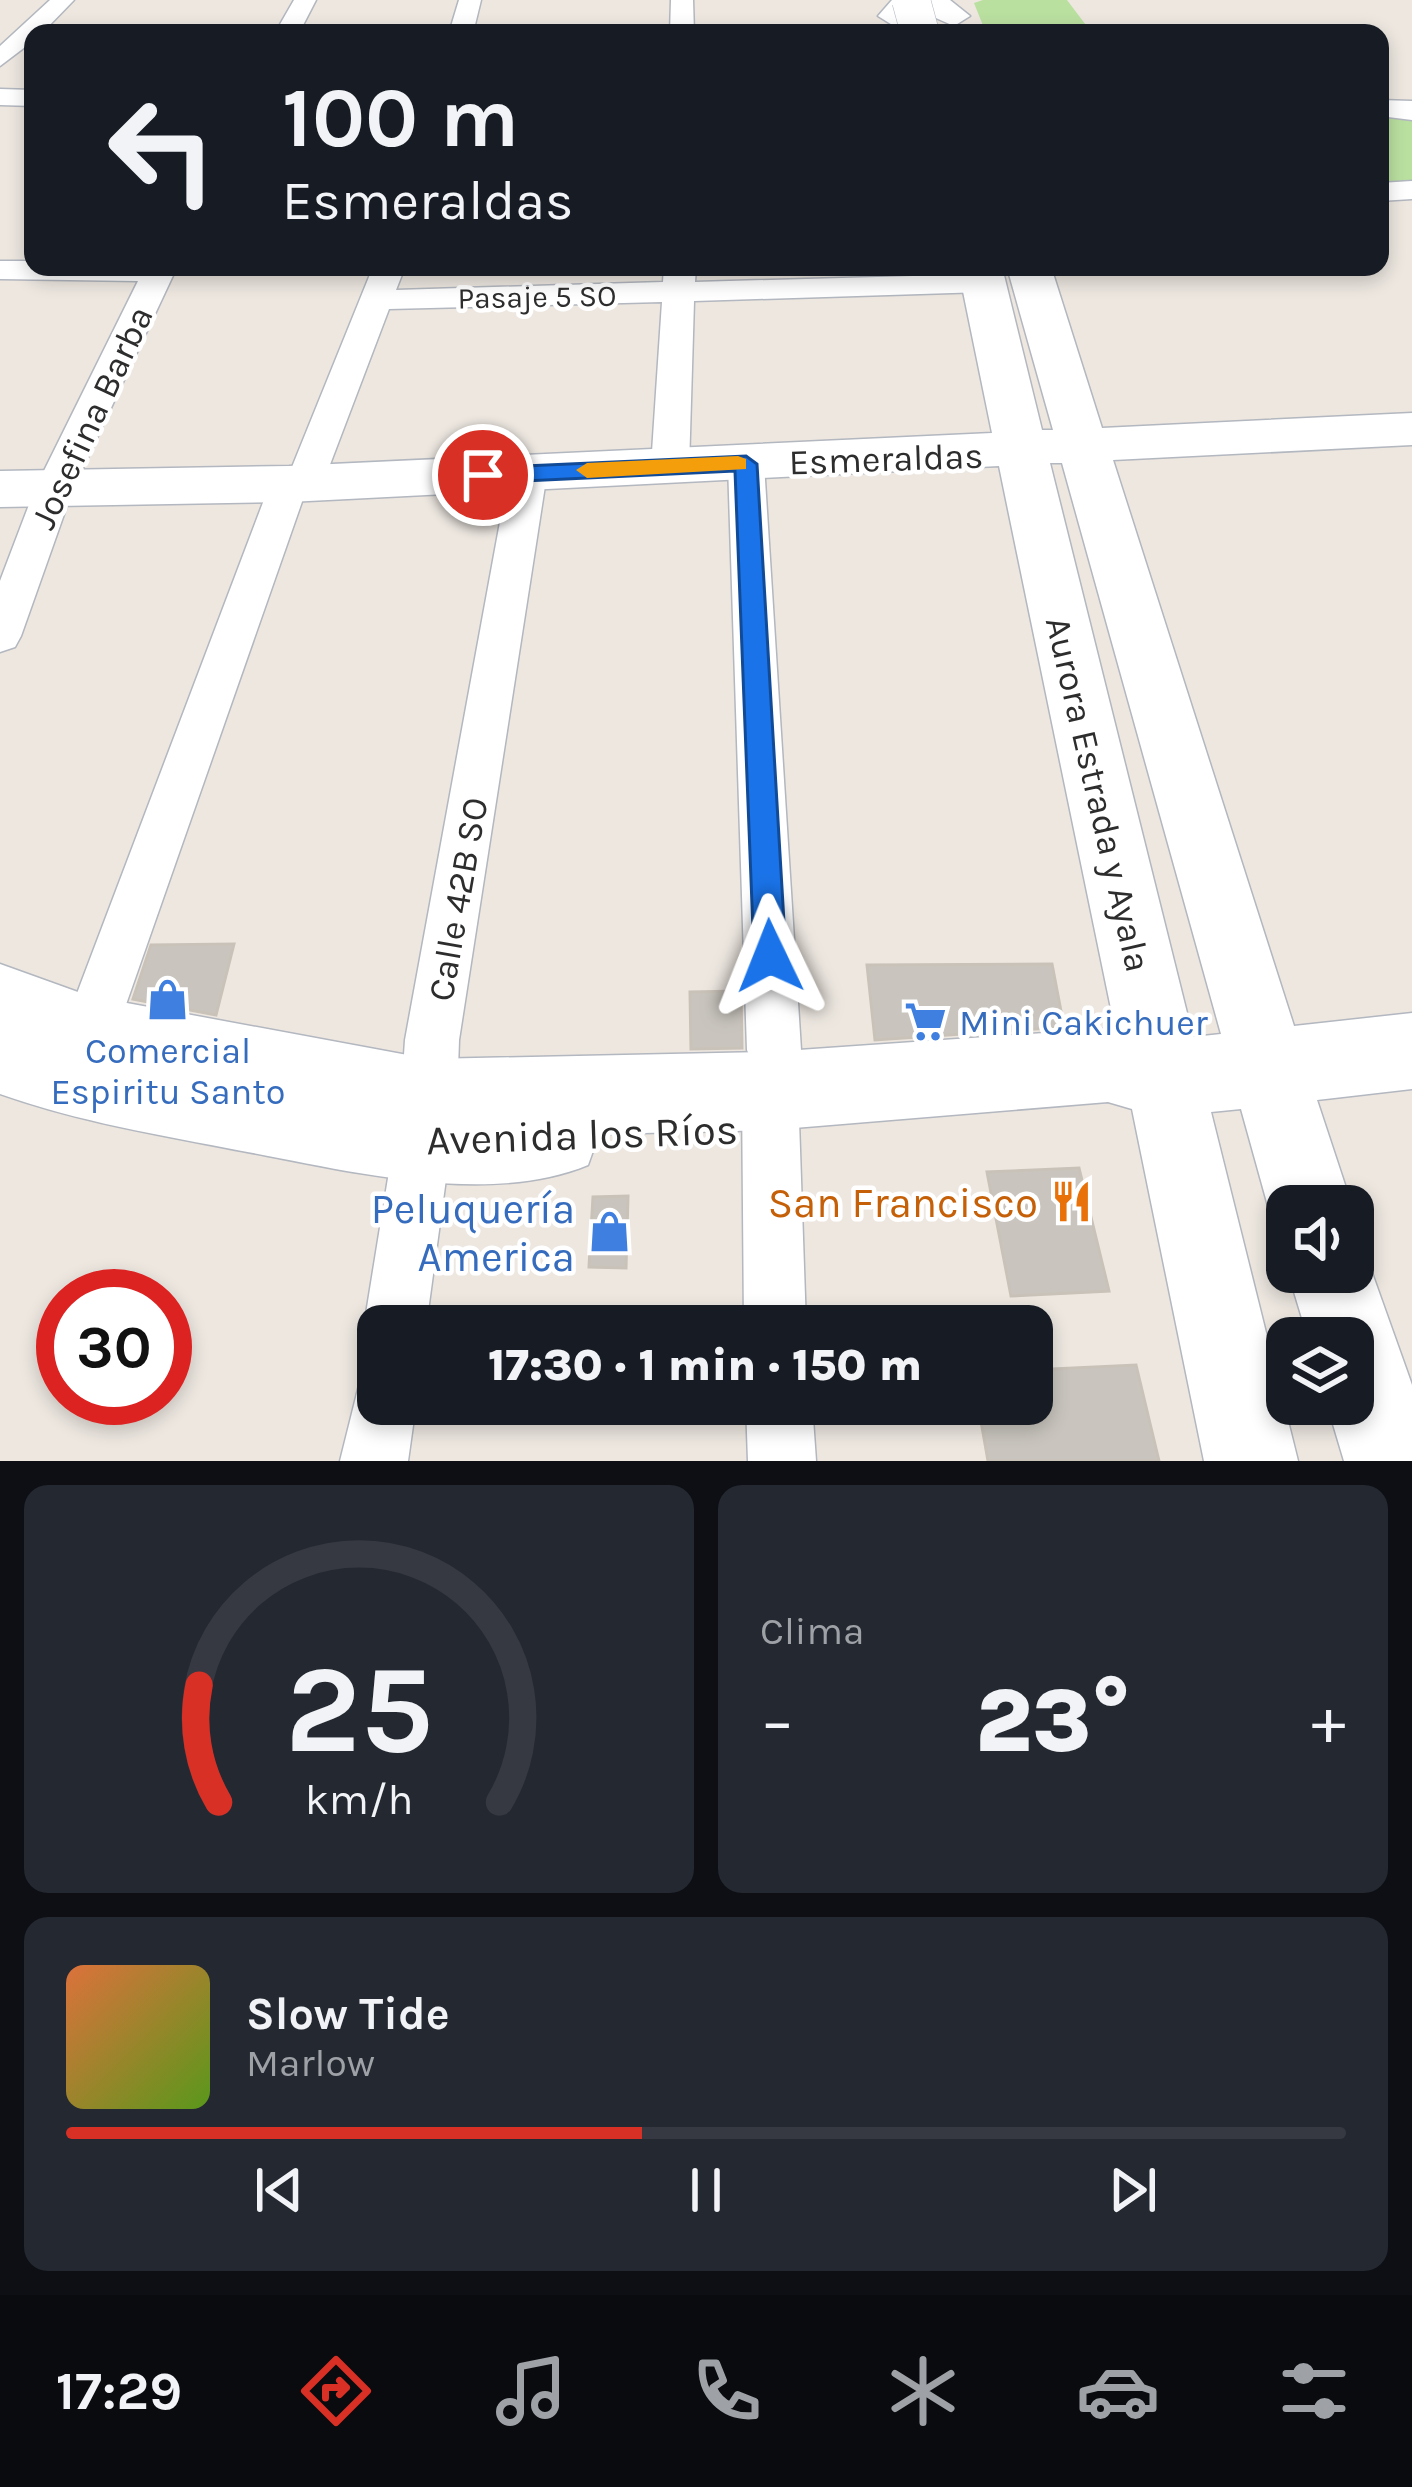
<!DOCTYPE html>
<html lang="es">
<meta charset="utf-8">
<style>
body{margin:0;font-family:Karla,sans-serif;background:#242831;color:#f1f3f6;height:100vh;display:flex;flex-direction:column;font-size:45px;white-space:nowrap}
*{box-sizing:border-box;margin:0}
p{font-size:39px;color:#9ea1a6}
.icon{flex:none;width:66px;height:66px;fill:none;stroke:currentColor;stroke-width:2;stroke-linecap:round;stroke-linejoin:round}
.map{position:relative;height:1461px;overflow:hidden}
.drawer{display:flex;flex-direction:column;gap:24px;padding:24px;background:#0d0f14;flex:1}
.drawer>*{flex:none}
.banner{position:absolute;left:24px;top:24px;width:1365px;height:252px;border-radius:24px;box-shadow:0 6px 18px #0003;background:#171b24;color:#f1f3f6;overflow:hidden}
.tools{position:absolute;left:1266px;top:1185px;display:grid;gap:24px}
.tools a{display:grid;place-items:center;width:108px;height:108px;border-radius:24px;background:#171b24;box-shadow:0 6px 18px #0003;font-size:60px}
.speed{position:absolute;left:36px;top:1269px;display:flex;gap:24px;font-size:60px;font-weight:700;text-align:center}
.speed>*{display:grid;place-content:center;width:156px;height:156px;border-radius:50%;background:#171b24;box-shadow:0 6px 18px #0003;line-height:1}
.speed .limit{border:18px solid #d22;background:#fff;color:#111}
.pin{position:absolute;display:grid;place-items:center;width:102px;height:102px;color:#fff;margin:-51px;border:6px solid #fff;border-radius:50%;box-shadow:0 3px 12px #0007}
.me{position:absolute;width:132px;margin:-66px;rotate:358deg;stroke-linejoin:round;filter:drop-shadow(0 0 9px #0008)}
.turn{display:flex;align-items:center;gap:42px;height:252px;padding:0 60px;font-size:54px}
.turn .icon{width:156px;height:156px;stroke-width:2.5}
.turn b{display:block;font-size:84px;line-height:102px}
.big{font-size:90px;font-weight:800;line-height:1.1}
.drawer .tile{flex:1;display:flex;flex-direction:column;justify-content:center;gap:18px;min-width:0;padding:0 42px;border-radius:24px;background:#242831}
.drawer .dial{align-items:center;gap:0}
.dial svg{height:312px;overflow:visible;fill:none;stroke:#363941;stroke-width:7;stroke-linecap:round;text-anchor:middle}
.dial text{fill:#f1f3f6;stroke:none}
.song{display:flex;align-items:center;gap:36px}
.cover{width:144px;height:144px;border-radius:18px;background:linear-gradient(135deg,hsl(20 70% 55%),hsl(90 70% 35%))}
.played{height:12px;border-radius:6px;background:linear-gradient(90deg,#d93025 45%,#363941 45%)}
.keys{display:flex;justify-content:space-around;direction:ltr}
.heat{display:flex;justify-content:space-between;align-items:center;font-size:66px;direction:ltr}
.drawer .tiles{flex:1;display:grid;gap:24px;grid-template-columns:1fr 1fr}
.tile:last-child{grid-column:span 2}
.trip{position:absolute;left:357px;top:1305px;width:696px;height:120px;border-radius:24px;background:#171b24;box-shadow:0 6px 18px #0003;font-weight:800;line-height:120px;text-align:center}
.dock{display:flex;height:192px;justify-content:space-around;align-items:center;background:#090b0e;color:#9ea1a6}
.dock .icon{width:84px;height:84px}
.dock .current{color:#d93025}
.dock b{font-size:54px;color:#f1f3f6}
.map>svg:first-child{display:block}
.green{fill:#bae0a0}
.building{fill:#c9c5be;stroke:#c9c2b9;stroke-width:3}
.lines{fill:none;stroke-linecap:round;stroke-linejoin:round}
.street-casing{stroke:#b3b7bf;stroke-width:3}
.secondary-casing{stroke:#b3b7bf;stroke-width:3}
.street{fill:#fff;fill-rule:evenodd}
.secondary{fill:#fff;fill-rule:evenodd}
.secondary-bridge-casing{stroke:#b3b7bf;stroke-width:39;stroke-linecap:butt}
.secondary-bridge{stroke:#fff;stroke-width:38}
.route{fill:#1a73e8;stroke:#114b97;stroke-width:3}
.slow{fill:#f59e0b}
.labels{text-anchor:middle;stroke-width:9;stroke-linejoin:round;paint-order:stroke}
.far-street-label{font-size:30px;fill:#2d2d2d;stroke:#fff}
.street-label{font-size:36px;fill:#2d2d2d;stroke:#fff}
.shop-label{font-size:36px;fill:#366cbe;stroke:#fff;text-anchor:start}
.near-street-label{font-size:42px;fill:#2d2d2d;stroke:#fff}
.near-food-label{font-size:42px;fill:#c56008;stroke:#fff;text-anchor:end}
.near-shop-label{font-size:42px;fill:#366cbe;stroke:#fff;text-anchor:end}
</style>
<div class="map">
<svg width="1412" height="1461" viewBox="0 0 1412 1461">
<rect width="100%" height="100%" fill="#ede7e0"/>
<path class="green" d="M983,0H1067L1092,33H986L974,3Z
M1403,111L1412,121V185L1380,187V113Z"/>
<path class="building" d="M234,944L216,1015L133,999L151,945Z
M1052,964L1064,1027L875,1040L867,965Z
M741,991L742,1048L691,1049L690,992Z
M1079,1168L1109,1291L1011,1296L987,1172Z
M628,1196L626,1268L589,1267L593,1197Z
M1136,1365L1159,1461H988L978,1404H1032V1370Z"/>
<g class="lines">
<defs>
<path id="street" d="M50,0H74L42,33H33V41L0,66V46Z
M294,0H316L299,33H275Z
M459,0H481L473,33H449Z
M671,0H693L694,33H670Z
M0,89L33,90V106L0,105Z
M1380,100L1412,101V120L1380,116Z
M1412,181V199L1380,201V183Z
M0,261H33V267H177L73,489L21,636L15,647L0,652V581L35,489L138,281L0,279Z
M373,267H405L396,290L663,282L664,267H696L695,282L984,274L1000,283L984,292L694,301L689,467L683,476H657L651,467L662,302L389,309L323,483L317,492L304,496L116,1033L108,1052L89,1059L70,1052L62,1033L270,484L276,475L290,472Z
M746,452L759,455L764,464L801,1050L789,1071L798,1091L806,1326H744L742,1091L755,1069L747,1050L728,464L733,455Z
M528,461L541,464L547,473L459,1040L457,1098L426,1326H378V1350L364,1326L401,1098L405,1040L509,473L515,464Z
M378,1373V1404H416L408,1461H340L360,1381Z
M746,1404H812L816,1461H748Z"/>
<path id="secondary" d="M892,0H950L970,16L954,26L929,15L894,26L878,16Z
M958,267H1002L1042,430H1053L1007,267H1051L1102,428L1412,413V445L1113,460L1294,1026L1412,1013V1089L1317,1100L1352,1206H1287V1238L1268,1206L1241,1109L1211,1112L1298,1461H1204L1132,1109L1108,1102L770,1130L599,1134L588,1165C487,1207 346,1170 242,1151C160,1135 79,1122 0,1094V964L89,996L429,1059L770,1052L1115,1028L999,466L289,502L0,507V471L289,466L992,433ZM1050,463H1062L1221,1034L1193,1037Z
M1353,1238L1361,1242L1412,1385V1461H1344L1327,1404H1353V1338H1308L1288,1272H1353Z"/>
</defs>
<use href="#street" class="street-casing"/>
<use href="#secondary" class="secondary-casing"/>
<use href="#street" class="street"/>
<use href="#secondary" class="secondary"/>
<defs>
<path id="secondary-bridge" d="M911,0L920,33"/>
</defs>
<use href="#secondary-bridge" class="secondary-bridge-casing"/>
<use href="#secondary-bridge" class="secondary-bridge"/>
</g>
<path class="route" d="M746,456L757,464L786,956L781,967L770,971L759,967L754,956L735,471L483,483L472,475L483,468Z"/>
<path class="slow" d="M738,456L746,459V469L587,478L576,470L587,463Z"/>
<defs>
<symbol id="shop-bare" viewBox="-9 -9 18 18"><path d="M-5-2.5h2.3a2.7 3.5 0 0 1 5.4 0H5L5.5 6h-11ZM-1.5-2.5h3a1.5 2.3 0 0 0-3 0Z" fill="#3f7fe0" stroke="#fff" stroke-width="2.5" paint-order="stroke"/></symbol>
<symbol id="supermarket-bare" viewBox="-9 -9 18 18"><path d="M-6-5.5h2.5l.6 2H6L4.5 2H-2.5L-4.4-4H-6ZM-1.5 3.2a1.3 1.3 0 1 0 .1 0ZM3 3.2a1.3 1.3 0 1 0 .1 0Z" fill="#3f7fe0" stroke="#fff" stroke-width="2.5" paint-order="stroke"/></symbol>
<symbol id="restaurant-bare" viewBox="-9 -9 18 18"><path d="M-5-6h1v4h1v-4h1v4h1v-4h1v5L-1.5 .5V6h-2V.5L-5-1ZM5-6V6H3V1.5H1.5Q1.5-4 5-6Z" fill="#e8710a" stroke="#fff" stroke-width="2.5" paint-order="stroke"/></symbol>
</defs>
<g fill-rule="evenodd">
<use href="#shop-bare" x="138" y="970" width="59" height="59"/>
<use href="#supermarket-bare" x="896" y="992" width="59" height="59"/>
<use href="#restaurant-bare" x="1042" y="1172" width="59" height="59"/>
<use href="#shop-bare" x="580" y="1202" width="59" height="59"/>
</g>
<g class="labels">
<g class="far-street-label">
<text transform="translate(537 297) rotate(-1)" y="10">Pasaje 5 SO</text>
</g>
<g class="street-label">
<text transform="translate(91 417) rotate(-65)" y="13">Josefina Barba</text>
<text transform="translate(886 458) rotate(-2)" y="13">Esmeraldas</text>
<text transform="translate(1099 794) rotate(77)" y="13">Aurora Estrada y Ayala</text>
<text transform="translate(457 899) rotate(-80)" y="13">Calle 42B SO</text>
</g>
<g class="shop-label">
<text x="959" y="1035">Mini Cakichuer</text>
<text x="168" y="1063" text-anchor="middle">Comercial<tspan x="168" dy="41">Espiritu Santo</tspan></text>
</g>
<g class="near-street-label">
<text transform="translate(582 1134) rotate(-2)" y="15">Avenida los Ríos</text>
</g>
<g class="near-food-label">
<text x="1038" y="1217">San Francisco</text>
</g>
<g class="near-shop-label">
<text x="575" y="1223">Peluquería<tspan x="575" dy="48">America</tspan></text>
</g>
</g>
</svg>
<div class="tools">
<a><svg class="icon" aria-label="sound" viewBox="0 0 24 24"><path d="M4 9h4l5-4v14l-5-4H4zM17 9q2 3 0 6"/></svg></a>
<a><svg class="icon" aria-label="layers" viewBox="0 0 24 24"><path d="M12 4l9 5-9 5-9-5zM3 14l9 5 9-5"/></svg></a>
</div>
<div class="speed"><div class="limit">30</div></div>
<div class="pin" style="left:483px;top:475px;background:#d93025"><svg class="icon" aria-label="arrive" viewBox="0 0 24 24"><path d="M6 21V4h12l-3 4 3 4H6"/></svg></div>
<svg class="me" style="left:770px;top:956px" viewBox="-20 -20 40 40"><path d="M0-17L14 15 0 8-14 15z" fill="#1a73e8" stroke="#fff" stroke-width="4"/></svg>
<div class="trip">17:30 · 1 min · 150 m</div>
<div class="banner">
<div class="turn"><svg class="icon" aria-label="left" viewBox="0 0 24 24"><path d="M17 20v-9H6M10 6l-5 5 5 5"/></svg><div><b>100 m</b>Esmeraldas</div></div>
</div>
</div>
<section class="drawer">
<div class="tiles">
<div class="tile dial"><svg viewBox="0 0 100 80">
<path d="M14 69A42 42 0 1 1 86 69"/>
<path d="M14 69A42 42 0 0 1 9 39" stroke="#d93025"/>
<text x="50" y="56" font-size="32" font-weight="700">25</text>
<text x="50" y="72" font-size="11">km/h</text>
</svg></div>
<div class="tile"><p>Clima</p>
<div class="heat"><a>−</a><b class="big">23°</b><a>+</a></div>
</div>
<div class="tile">
<div class="song"><i class="cover"></i><div><b>Slow Tide</b><p>Marlow</p></div></div>
<div class="played"></div>
<div class="keys"><svg class="icon" aria-label="previous" viewBox="0 0 24 24"><path d="M18 5L8 12l10 7zM5 5v14"/></svg><svg class="icon" aria-label="pause" viewBox="0 0 24 24"><path d="M8 5v14M16 5v14"/></svg><svg class="icon" aria-label="next" viewBox="0 0 24 24"><path d="M6 5l10 7-10 7zM19 5v14"/></svg></div>
</div>
</div>
</section>
<nav class="dock">
<b>17:29</b>
<svg class="icon current" aria-label="directions" viewBox="0 0 24 24"><path d="M12 3l9 9-9 9-9-9zM9 14v-3h6M13 9l2 2-2 2"/></svg>
<svg class="icon" aria-label="music" viewBox="0 0 24 24"><path d="M9 18V5l10-2v13"/><circle cx="6" cy="18" r="3"/><circle cx="16" cy="16" r="3"/></svg>
<svg class="icon" aria-label="phone" viewBox="0 0 24 24"><path d="M5 4h4l2 5-3 2q2 4 5 5l2-3 5 2v4C11 20 4 13 5 4z"/></svg>
<svg class="icon" aria-label="climate" viewBox="0 0 24 24"><path d="M12 3v18M4 7l16 10M4 17L20 7"/></svg>
<svg class="icon" aria-label="car" viewBox="0 0 24 24"><path d="M5 17H2v-5l4-1 3-4h7l3 4 3 1v5h-3M9 17h6M6 11h13"/><circle cx="7" cy="17" r="2"/><circle cx="17" cy="17" r="2"/></svg>
<svg class="icon" aria-label="filters" viewBox="0 0 24 24"><path d="M4 7h16M4 17h16"/><circle cx="9" cy="7" r="2"/><circle cx="15" cy="17" r="2"/></svg>
</nav>
